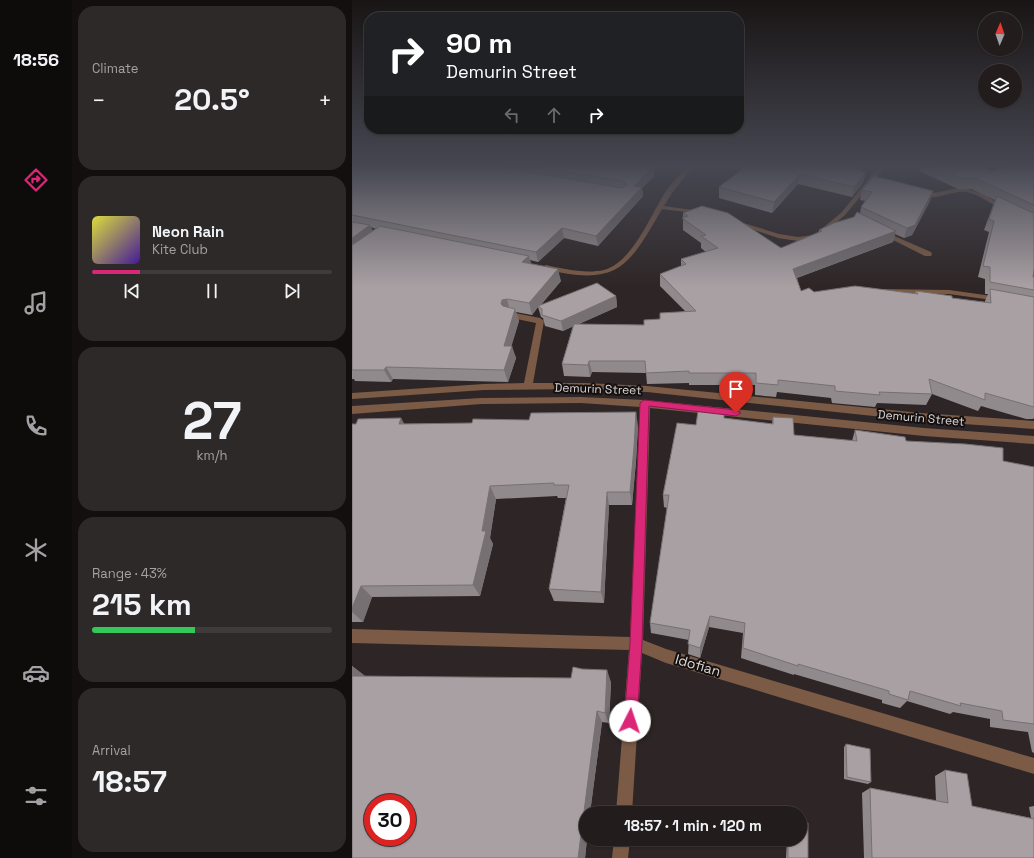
<!DOCTYPE html>
<meta charset="utf-8">
<style>
body{margin:0;font-family:"Space Grotesk",sans-serif;background:#2e2929;color:#f1f3f6;height:100vh;display:flex;flex-direction:column;font-size:15px;white-space:nowrap}
*{box-sizing:border-box;margin:0}
p{font-size:13px;color:#a2a1a3}
.icon{flex:none;width:22px;height:22px;fill:none;stroke:currentColor;stroke-width:2;stroke-linecap:round;stroke-linejoin:round}
.map{position:relative;flex:1;overflow:hidden}
.drawer{display:flex;flex-direction:column;gap:6px;padding:6px;background:#130f0f;width:280px}
.drawer>*{flex:none}
.guide{position:absolute;left:12px;top:12px;width:380px;height:122px;border-radius:16px;box-shadow:0 1px 3px #0004,0 0 0 1px #3f3a3b;background:#202124;color:#fff;overflow:hidden}
.needle{width:26px;rotate:2deg}
.controls{position:absolute;left:626px;top:12px;display:grid;gap:8px}
.controls a{display:grid;place-items:center;width:44px;height:44px;border-radius:50%;background:#221c1c;box-shadow:0 1px 3px #0004,0 0 0 1px #3f3a3b;font-size:20px}
.speed{position:absolute;left:12px;top:794px;display:flex;gap:8px;font-size:20px;font-weight:700;text-align:center}
.speed>*{display:grid;place-content:center;width:52px;height:52px;border-radius:50%;background:#221c1c;box-shadow:0 1px 3px #0004,0 0 0 1px #3f3a3b;line-height:1}
.speed .limit{border:6px solid #d22;background:#fff;color:#111}
.pin{position:absolute;display:grid;place-items:center;width:34px;height:34px;color:#fff;margin:-41px -17px;border-radius:50% 50% 50% 0;rotate:-45deg;box-shadow:0 0 4px #0007}
.pin .icon{rotate:45deg}
.me{position:absolute;width:44px;margin:-22px;rotate:4deg;stroke-linejoin:round;filter:drop-shadow(0 0 3px #0008)}
.turn{display:flex;align-items:center;gap:14px;height:84px;padding:0 16px;font-size:18px}
.turn .icon{width:52px;height:52px;stroke-width:2.5}
.turn b{display:block;font-size:28px;line-height:34px}
.lanes{display:flex;align-items:center;height:38px;padding:0 16px;background:#0003;justify-content:center;gap:20px;direction:ltr}
.lanes .off{opacity:.35}
.big{font-size:30px;font-weight:600;line-height:1.1}
.drawer .card{flex:1;display:flex;flex-direction:column;justify-content:center;gap:6px;min-width:0;padding:0 14px;border-radius:16px;background:#2e2929}
.drawer .dial{align-items:center;gap:0}
.dial b{font-size:52px;line-height:1}
.song{display:flex;align-items:center;gap:12px}
.cover{width:48px;height:48px;border-radius:6px;background:linear-gradient(135deg,hsl(60 70% 55%),hsl(260 70% 35%))}
.played{height:4px;border-radius:2px;background:linear-gradient(90deg,#db2777 20%,#3f3a3b 20%)}
.keys{display:flex;justify-content:space-around;direction:ltr}
.heat{display:flex;justify-content:space-between;align-items:center;font-size:22px;direction:ltr}
.charge{height:6px;border-radius:3px;background:linear-gradient(90deg,#34c759 43%,#3f3a3b 0)}
.trip{position:absolute;left:227px;top:806px;width:228px;height:40px;border-radius:20px;background:#221c1c;box-shadow:0 1px 3px #0004,0 0 0 1px #3f3a3b;font-weight:600;line-height:40px;text-align:center}
main{display:flex;flex:1;min-height:0}
.tab-bar{display:flex;flex-direction:column;width:72px;justify-content:space-around;align-items:center;background:#0e0b0b;color:#a2a1a3}
.tab-bar .icon{width:28px;height:28px}
.tab-bar .current{color:#db2777}
.tab-bar b{font-size:18px;color:#f1f3f6}
.map>svg:first-child{display:block}
.lines{fill:none;stroke-linecap:round;stroke-linejoin:round}
.minor{fill:#7b5b46;fill-rule:evenodd}
.wall{fill:#918a8c;fill-rule:evenodd}
.shaded-wall{fill:#767072}
.building{fill:#a9a0a3;stroke:#767072;fill-rule:evenodd}
.route{fill:#db2777;stroke:#8e194d}
.labels{text-anchor:middle;stroke-width:4;stroke-linejoin:round;paint-order:stroke}
.street-label{font-size:12px;fill:#dcd6d6;stroke:#141010}
.near-street-label{font-size:14px;fill:#dcd6d6;stroke:#141010}
</style>
<main>
<nav class="tab-bar">
<b>18:56</b>
<svg class="icon current" aria-label="directions" viewBox="0 0 24 24"><path d="M12 3l9 9-9 9-9-9zM9 14v-3h6M13 9l2 2-2 2"/></svg>
<svg class="icon" aria-label="music" viewBox="0 0 24 24"><path d="M9 18V5l10-2v13"/><circle cx="6" cy="18" r="3"/><circle cx="16" cy="16" r="3"/></svg>
<svg class="icon" aria-label="phone" viewBox="0 0 24 24"><path d="M5 4h4l2 5-3 2q2 4 5 5l2-3 5 2v4C11 20 4 13 5 4z"/></svg>
<svg class="icon" aria-label="climate" viewBox="0 0 24 24"><path d="M12 3v18M4 7l16 10M4 17L20 7"/></svg>
<svg class="icon" aria-label="car" viewBox="0 0 24 24"><path d="M5 17H2v-5l4-1 3-4h7l3 4 3 1v5h-3M9 17h6M6 11h13"/><circle cx="7" cy="17" r="2"/><circle cx="17" cy="17" r="2"/></svg>
<svg class="icon" aria-label="filters" viewBox="0 0 24 24"><path d="M4 7h16M4 17h16"/><circle cx="9" cy="7" r="2"/><circle cx="15" cy="17" r="2"/></svg>
</nav>
<section class="drawer">
<div class="card"><p>Climate</p>
<div class="heat"><a>−</a><b class="big">20.5°</b><a>+</a></div>
</div>
<div class="card">
<div class="song"><i class="cover"></i><div><b>Neon Rain</b><p>Kite Club</p></div></div>
<div class="played"></div>
<div class="keys"><svg class="icon" aria-label="previous" viewBox="0 0 24 24"><path d="M18 5L8 12l10 7zM5 5v14"/></svg><svg class="icon" aria-label="pause" viewBox="0 0 24 24"><path d="M8 5v14M16 5v14"/></svg><svg class="icon" aria-label="next" viewBox="0 0 24 24"><path d="M6 5l10 7-10 7zM19 5v14"/></svg></div>
</div>
<div class="card dial"><b>27</b><p>km/h</p></div>
<div class="card"><p>Range · 43%</p><b class="big">215 km</b><div class="charge"></div></div>
<div class="card"><p>Arrival</p><b class="big">18:57</b></div>
</section>
<div class="map">
<svg width="682" height="858" viewBox="0 0 682 858">
<rect width="100%" height="100%" fill="#2e2626"/>
<g class="lines">
<path class="minor" d="M333,166H339L340,168L320,193L312,206L348,211L350,212V214L310,209C275,270 265,286 191,269L190,267L194,265C212,269 233,274 252,270C281,262 299,214 314,191C320,183 327,175 334,168Z
M527,166H534L493,215L466,238L446,241L426,238L382,223L385,221L427,234L446,237L462,235L489,213Z
M613,188L633,195L656,209L651,210C639,204 627,194 614,192C598,190 578,204 564,194C568,191 574,193 580,193C591,192 601,188 613,188Z
M531,231L579,252L580,254L579,256H573L529,234V232Z
M526,289L597,290L647,297L651,299L647,301L597,294L529,293H526Z
M158,312L188,318L192,321L181,383H232L295,386L569,413L682,421V429L569,421L295,392L232,389L132,390L0,399V393L132,384L172,383L184,323L155,317L154,315L155,313Z
M229,397L293,400L572,428L682,436V444L572,436L298,408L291,640L314,649L682,758V774L314,663L290,653L280,813H264L277,650L0,643V629L278,637L288,407L229,403L129,404L0,414V406L129,398Z
M262,839H278L276,858H260Z"/>
</g>
<path class="wall" d="M0,166H302V176L290,188L291,196L246,246L212,238L186,262L178,260L179,264L209,281L188,306L264,296L265,307L227,324L292,325L333,311L308,286V274L329,266V259L354,252L349,248V243L331,230V213L429,248L467,232V230L502,217L508,214L509,207L514,201L508,200L510,190L578,201L560,235L552,238L543,234L541,242L445,278L449,291L462,292L563,293L564,291L600,298L633,302V301L636,294H633V279L626,277L637,232L632,230L643,200L619,189H606L567,171L569,166H626L640,171L682,166V269L681,277H682V418L681,419H674L629,406L626,411L580,394L574,405L525,403L523,407L480,403L479,398L425,392L424,397L403,395V385H337V383L295,384L294,373L240,372L238,377L212,376L210,364L221,326L211,331L193,326L191,318L189,317L186,307L180,315L164,312L167,321L159,346L164,358L156,382L41,379L39,382L3,381L2,379H0ZM19,227L24,229L21,231Z
M508,171L514,172L511,183L500,197L446,184L420,213L367,198V187L387,172Z
M421,417L442,435L500,441L503,430L651,461L682,467V753L680,752L676,732L638,727V719L601,712L598,714L555,701L548,708L530,703V700L442,674V675L389,658L391,633L357,627L348,658L336,654L337,640L299,633L298,623L315,508L312,507L311,495L344,425L372,418L420,424Z
M0,424L286,426L284,461L280,505H257L252,603L202,601L197,589L214,498H206L205,496L144,499L138,538L141,544L128,596L20,597L11,622H0Z
M0,666L13,676L259,682L257,723L250,722L238,813H234L235,839L233,858H0Z
M494,744L519,782L516,784L492,779V747Z
M593,770L620,806L679,818L677,807L682,806V858H512L510,793L518,788L584,801L583,776Z
M435,839H448L456,858H434Z"/>
<path class="shaded-wall" d="M302,166V176L290,188L291,196L246,246L244,236L282,186Z
M506,166H512L501,180L503,169Z
M514,172L511,183L500,197L502,187Z
M448,174L446,184L420,213L422,202Z
M581,191L578,201L560,235L552,238L555,228Z
M18,225L22,235L0,252V238Z
M210,228L212,238L186,262L184,252Z
M544,231L541,242L439,280L441,269Z
M177,256L180,268L170,262Z
M206,269L209,281L187,307L186,306V307L180,315L177,303Z
M264,296L265,307L211,331L209,321Z
M155,299L158,311L154,312L149,304L150,300Z
M163,309L167,321L156,358L152,346Z
M160,346L164,358L156,382L152,370Z
M237,361L240,372L238,377L236,365Z
M34,367L41,379L39,382L32,370Z
M284,412L286,426L284,461L280,505L278,492Z
M49,418L57,432L47,424Z
M138,486L144,499L138,538L141,544L128,596L121,585Z
M255,492L257,505L252,603L249,592Z
M9,586L20,597L11,622L0,612V608Z
M358,616L357,627L348,658V648Z
M0,666L13,676L8,688L0,682Z
M255,670L259,682L257,723L253,713Z
M245,711L250,722L238,813H234V839H235L233,858H226Z"/>
<path class="building" d="M0,166H142L270,188L275,185L271,181L180,166H302L282,186L290,187L244,236L210,228L184,252L0,215Z
M393,166H506L503,169L514,172L502,187L448,174L422,202L367,187L387,172Z
M585,166H626L640,171L658,166H682V205L623,178H609Z
M522,176L581,191L563,225L555,228L509,207L520,192L510,190Z
M645,196L679,212L682,213V269L681,277H682V290L638,282V267L631,266L642,221L637,219Z
M350,206L376,213L429,248L470,231L467,230L482,223L502,217L505,212L544,231L441,269L449,291L457,288L462,292L503,286L566,294L564,291L600,296V298L639,303L638,289L682,297V407L633,393V400L577,379L580,394L527,392L528,395L483,391V386L426,380V385L404,383V373H337V371L294,373L293,361H237L236,365L210,364L222,324L292,325V320L308,319V313L344,311L308,274L334,264L329,259L366,248L349,236L354,235L330,218L336,216L331,213Z
M0,222L18,225L0,238Z
M28,226L177,256L170,262L206,269L177,303L155,299L150,300L149,304L151,306L163,309L152,346H160L152,370L34,367L32,370H0V245Z
M245,283L264,296L209,321L190,315V309L186,306Z
M346,411L372,413V418L421,424V417L441,418L442,435L505,441L503,430L553,437L554,441L613,444L651,448V461L682,467V724L651,720L650,711L608,703L609,706L558,691L556,700L537,694V691L446,664V666L391,648L393,623L358,616L348,648L336,644L338,630L298,623L317,495H311L325,423L344,425Z
M284,412L282,447L278,492H255L249,592L197,589L217,485H202V483L138,486L130,531H134L121,585L9,586L0,608V424H4L6,419L49,418L47,424L120,423L121,419L177,420L179,413Z
M221,667L230,669L255,670L253,713L245,711L226,858H0V676L219,678ZM21,803H55V837H21Z
M494,744L518,749L519,782L495,777Z
M593,770L615,774L620,806L682,819V858H520L518,788L596,803Z
M448,821L456,823V858H436V839H448Z"/>
<linearGradient id="sky" x2="0" y2="1"><stop stop-color="#191515"/><stop offset="0.58" stop-color="#464752"/><stop offset="1" stop-color="#464752" stop-opacity="0"/></linearGradient>
<rect width="682" height="287" fill="url(#sky)"/>
<path class="route" d="M292,400L384,410L389,413L384,416L297,406L290,644L285,721L283,725L278,727L274,725L272,721L278,644L288,403Z"/>
<g class="labels">
<g class="street-label">
<text transform="translate(246 389) rotate(2)" y="4">Demurin Street</text>
<text transform="translate(569 418) rotate(5)" y="4">Demurin Street</text>
</g>
<g class="near-street-label">
<text transform="translate(346 665) rotate(16)" y="5">Idofian</text>
</g>
</g>
</svg>
<div class="controls">
<a><svg class="needle" viewBox="-14 -14 28 28"><path d="M0-13l5 13h-10z" fill="#e53935"/><path d="M0 13l5-13h-10z" fill="#a2a1a3"/></svg></a>
<a><svg class="icon" aria-label="layers" viewBox="0 0 24 24"><path d="M12 4l9 5-9 5-9-5zM3 14l9 5 9-5"/></svg></a>
</div>
<div class="speed"><div class="limit">30</div></div>
<div class="pin" style="left:384px;top:413px;background:#d93025"><svg class="icon" aria-label="arrive" viewBox="0 0 24 24"><path d="M6 21V4h12l-3 4 3 4H6"/></svg></div>
<svg class="me" style="left:278px;top:721px" viewBox="-20 -20 40 40"><circle r="19" fill="#fff"/><path d="M0-13L10 11 0 6-10 11z" fill="#db2777"/></svg>
<div class="trip">18:57 · 1 min · 120 m</div>
<div class="guide">
<div class="turn"><svg class="icon" aria-label="right" viewBox="0 0 24 24"><path d="M7 20v-9h11M14 6l5 5-5 5"/></svg><div><b>90 m</b>Demurin Street</div></div>
<div class="lanes"><svg class="icon off" aria-label="left" viewBox="0 0 24 24"><path d="M17 20v-9H6M10 6l-5 5 5 5"/></svg><svg class="icon off" aria-label="ahead" viewBox="0 0 24 24"><path d="M12 20V5M6 11l6-6 6 6"/></svg><svg class="icon" aria-label="right" viewBox="0 0 24 24"><path d="M7 20v-9h11M14 6l5 5-5 5"/></svg></div>
</div>
</div>
</main>
